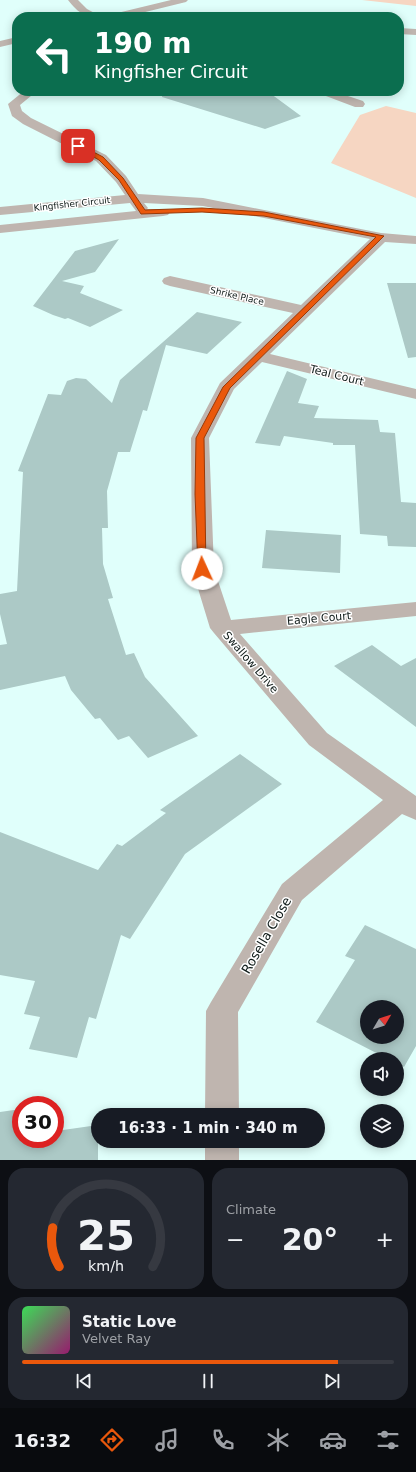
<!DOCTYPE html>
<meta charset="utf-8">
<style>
body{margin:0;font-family:"DejaVu Sans",sans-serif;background:#242831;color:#f1f3f6;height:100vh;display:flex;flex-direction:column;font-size:15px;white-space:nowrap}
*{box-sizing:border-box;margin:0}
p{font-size:13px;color:#9ea1a6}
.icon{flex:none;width:22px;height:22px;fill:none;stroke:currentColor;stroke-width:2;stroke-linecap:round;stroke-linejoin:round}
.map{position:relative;height:1160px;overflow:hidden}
.details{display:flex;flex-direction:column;gap:8px;padding:8px;background:#0d0f14;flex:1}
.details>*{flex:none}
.guide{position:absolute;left:12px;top:12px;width:392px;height:84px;border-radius:16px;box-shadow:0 2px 10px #0003;background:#0b6e4f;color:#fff;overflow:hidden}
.needle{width:26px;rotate:51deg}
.fabs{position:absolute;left:360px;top:1000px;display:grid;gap:8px}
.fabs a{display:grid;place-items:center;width:44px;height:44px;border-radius:50%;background:#171b24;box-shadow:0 2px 10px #0003;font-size:20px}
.speed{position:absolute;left:12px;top:1096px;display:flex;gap:8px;font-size:20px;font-weight:700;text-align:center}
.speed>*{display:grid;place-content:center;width:52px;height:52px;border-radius:50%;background:#171b24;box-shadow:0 2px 10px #0003;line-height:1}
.speed .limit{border:6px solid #d22;background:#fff;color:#111}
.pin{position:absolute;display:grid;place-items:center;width:34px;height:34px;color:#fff;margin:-17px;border-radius:8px;box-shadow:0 2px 6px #0006}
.me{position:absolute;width:44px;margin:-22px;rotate:358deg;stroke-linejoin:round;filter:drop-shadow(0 0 3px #0008)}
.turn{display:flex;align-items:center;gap:14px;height:84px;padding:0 16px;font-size:18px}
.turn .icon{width:52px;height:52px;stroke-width:2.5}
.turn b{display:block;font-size:28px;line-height:34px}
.big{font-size:30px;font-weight:700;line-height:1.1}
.details .widget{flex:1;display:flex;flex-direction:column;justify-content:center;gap:6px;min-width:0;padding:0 14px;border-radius:16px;background:#242831}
.details .dial{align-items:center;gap:0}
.dial svg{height:104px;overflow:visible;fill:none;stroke:#363941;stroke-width:7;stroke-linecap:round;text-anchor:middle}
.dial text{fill:#f1f3f6;stroke:none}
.song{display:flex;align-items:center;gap:12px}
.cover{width:48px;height:48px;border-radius:6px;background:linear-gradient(135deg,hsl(130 70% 55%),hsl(320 70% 35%))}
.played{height:4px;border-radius:2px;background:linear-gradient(90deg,#ea580c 85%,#363941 85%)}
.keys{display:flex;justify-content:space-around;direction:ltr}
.heat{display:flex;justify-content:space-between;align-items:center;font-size:22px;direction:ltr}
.details .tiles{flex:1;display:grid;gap:8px;grid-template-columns:1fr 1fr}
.widget:last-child{grid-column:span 2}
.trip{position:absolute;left:91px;top:1108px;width:234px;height:40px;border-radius:20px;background:#171b24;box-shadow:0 2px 10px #0003;font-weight:700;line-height:40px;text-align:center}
.menu{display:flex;height:64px;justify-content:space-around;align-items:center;background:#090b0e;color:#9ea1a6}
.menu .icon{width:28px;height:28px}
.menu .on{color:#ea580c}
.menu b{font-size:18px;color:#f1f3f6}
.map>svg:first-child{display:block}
.green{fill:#f6d6c2}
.building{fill:#acc9c6;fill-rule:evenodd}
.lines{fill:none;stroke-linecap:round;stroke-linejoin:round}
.street{fill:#bfb5af;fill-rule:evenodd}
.route{fill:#ea580c;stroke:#983908}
.labels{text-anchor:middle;stroke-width:3;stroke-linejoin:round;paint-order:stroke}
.far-street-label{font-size:9px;fill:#0f1b19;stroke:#fff}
.street-label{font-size:11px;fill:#0f1b19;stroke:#fff}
.near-street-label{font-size:13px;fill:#0f1b19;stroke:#fff}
</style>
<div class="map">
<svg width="416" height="1160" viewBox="0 0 416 1160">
<rect width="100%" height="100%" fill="#e0fffb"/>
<path class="green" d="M362,0H416V6Z
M386,106L416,113V198L331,163L360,115Z"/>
<path class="building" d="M163,91H267L301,116L265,129L162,97Z
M119,239L95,272L62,281L84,286L80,293L123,310L90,327L68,318L65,319L53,315L33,306L75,251Z
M387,283H416V357L408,358Z
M197,312L242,322L207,354L166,345L147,411L143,410L130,452H118L107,491L108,528H102L103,564L113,598L108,599L126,655L134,653L145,677L198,736L148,758L129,736L118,740L100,718L95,719L71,690L65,676L0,690V645L7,644L0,614V594L17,591L23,472L18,471L48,394L61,395L67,381L76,378L86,379L112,403L120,380Z
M287,371L307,379L298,403L319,406L314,418L378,420L380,432L395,433L401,502L416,503V547L388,546L387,536L360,534L355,445H333V443L284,436L280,446L255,443Z
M266,530L341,535L340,573L262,568Z
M372,645L401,666L416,658V727L334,666Z
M240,754L282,784L185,854L130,939L121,935L96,1019L89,1017L77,1058L29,1049L40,1017L24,1014L35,981L0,975V832L98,870L117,844L122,846L166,813L160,810Z
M365,925L416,949V1046L404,1067L397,1063V1059H388L316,1022L355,960L345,956ZM367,1007H397V1037H367Z
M21,1109V1139H55V1117L56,1131L98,1125V1160H0V1112Z"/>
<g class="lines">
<path class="street" d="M68,0H78L87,9L102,17C85,17 79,14 68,0Z
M171,0H188L186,2L125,17H108L109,15Z
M399,28L416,29V35L399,34Z
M17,37V43L0,47V41Z
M24,91H37L20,105L22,111L31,118L106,155L126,176L138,194L203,198L381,233L416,236V244L385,242L270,354L416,389V399L262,362L234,389L209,438L214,569L231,620L416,602V616L240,634L327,733L416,796V820L402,814L302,900L238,1012L239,1115H205L206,1011L211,1002L282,884L383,800L309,745L214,633L210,628L192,569L191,438L220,383L293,313L170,286L164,284L162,281L164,278L170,276L301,305L370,239L203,206L144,203L148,208L147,209H168L170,212L168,215L163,216L0,233V225L136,211L130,203L0,215V207L125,195L116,182L96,161L23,124L12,116L8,104Z
M316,91H333L363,101L365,104L363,107H355L318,93Z
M205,1141H239V1160H205Z"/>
</g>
<path class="route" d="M76,145H80L103,157L123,178L145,210L202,208L264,212L384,236L230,388L204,438L206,571H199L198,569L195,494L196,438L223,387L376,237L264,216L202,212L141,214L119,180L99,160L76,147Z"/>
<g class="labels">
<g class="far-street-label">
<text transform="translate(72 204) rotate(-6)" y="3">Kingfisher Circuit</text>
<text transform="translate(237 296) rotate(13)" y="3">Shrike Place</text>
</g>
<g class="street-label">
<text transform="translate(337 375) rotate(14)" y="4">Teal Court</text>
<text transform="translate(319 618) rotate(-5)" y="4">Eagle Court</text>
<text transform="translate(251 662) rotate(49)" y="4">Swallow Drive</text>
</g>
<g class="near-street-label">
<text transform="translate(266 935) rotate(-60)" y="5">Rosella Close</text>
</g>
</g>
</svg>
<div class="fabs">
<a><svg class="needle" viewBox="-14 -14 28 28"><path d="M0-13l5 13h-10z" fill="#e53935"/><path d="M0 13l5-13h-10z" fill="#9ea1a6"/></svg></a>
<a><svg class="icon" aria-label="sound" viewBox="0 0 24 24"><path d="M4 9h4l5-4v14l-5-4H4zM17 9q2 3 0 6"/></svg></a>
<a><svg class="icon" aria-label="layers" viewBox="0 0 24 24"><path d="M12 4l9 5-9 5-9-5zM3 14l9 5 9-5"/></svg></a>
</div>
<div class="speed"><div class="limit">30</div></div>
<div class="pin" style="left:78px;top:146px;background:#d93025"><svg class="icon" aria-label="arrive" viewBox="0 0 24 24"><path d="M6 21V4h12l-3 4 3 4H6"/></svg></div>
<svg class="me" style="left:202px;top:569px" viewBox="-20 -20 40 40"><circle r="19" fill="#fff"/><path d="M0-13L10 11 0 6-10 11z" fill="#ea580c"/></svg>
<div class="trip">16:33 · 1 min · 340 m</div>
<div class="guide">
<div class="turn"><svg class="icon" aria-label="left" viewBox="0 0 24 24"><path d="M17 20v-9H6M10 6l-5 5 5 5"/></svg><div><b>190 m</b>Kingfisher Circuit</div></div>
</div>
</div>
<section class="details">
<div class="tiles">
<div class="widget dial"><svg viewBox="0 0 100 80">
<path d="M14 69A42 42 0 1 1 86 69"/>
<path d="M14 69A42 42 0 0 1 9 39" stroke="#ea580c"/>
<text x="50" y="56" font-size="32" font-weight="700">25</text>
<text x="50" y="72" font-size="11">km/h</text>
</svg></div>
<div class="widget"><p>Climate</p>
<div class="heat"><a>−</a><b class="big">20°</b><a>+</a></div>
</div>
<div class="widget">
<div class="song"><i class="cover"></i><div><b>Static Love</b><p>Velvet Ray</p></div></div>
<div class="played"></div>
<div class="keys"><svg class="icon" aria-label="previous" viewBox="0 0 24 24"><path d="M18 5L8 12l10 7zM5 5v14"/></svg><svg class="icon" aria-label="pause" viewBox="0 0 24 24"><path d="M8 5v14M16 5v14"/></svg><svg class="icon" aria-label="next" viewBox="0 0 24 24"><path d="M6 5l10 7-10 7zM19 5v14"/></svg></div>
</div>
</div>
</section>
<nav class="menu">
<b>16:32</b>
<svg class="icon on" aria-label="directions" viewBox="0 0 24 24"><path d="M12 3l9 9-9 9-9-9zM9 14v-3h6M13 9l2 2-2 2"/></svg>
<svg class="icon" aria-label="music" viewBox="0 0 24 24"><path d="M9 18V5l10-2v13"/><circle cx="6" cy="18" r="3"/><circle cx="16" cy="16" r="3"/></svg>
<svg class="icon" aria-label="phone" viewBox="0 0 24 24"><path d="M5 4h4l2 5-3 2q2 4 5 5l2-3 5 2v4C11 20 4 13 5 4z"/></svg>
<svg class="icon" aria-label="climate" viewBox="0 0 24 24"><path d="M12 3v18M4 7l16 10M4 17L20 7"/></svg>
<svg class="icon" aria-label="car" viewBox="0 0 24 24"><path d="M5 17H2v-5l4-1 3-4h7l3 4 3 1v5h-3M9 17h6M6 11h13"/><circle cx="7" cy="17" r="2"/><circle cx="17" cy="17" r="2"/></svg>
<svg class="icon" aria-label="filters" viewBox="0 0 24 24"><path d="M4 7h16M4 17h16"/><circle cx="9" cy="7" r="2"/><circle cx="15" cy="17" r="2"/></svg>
</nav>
